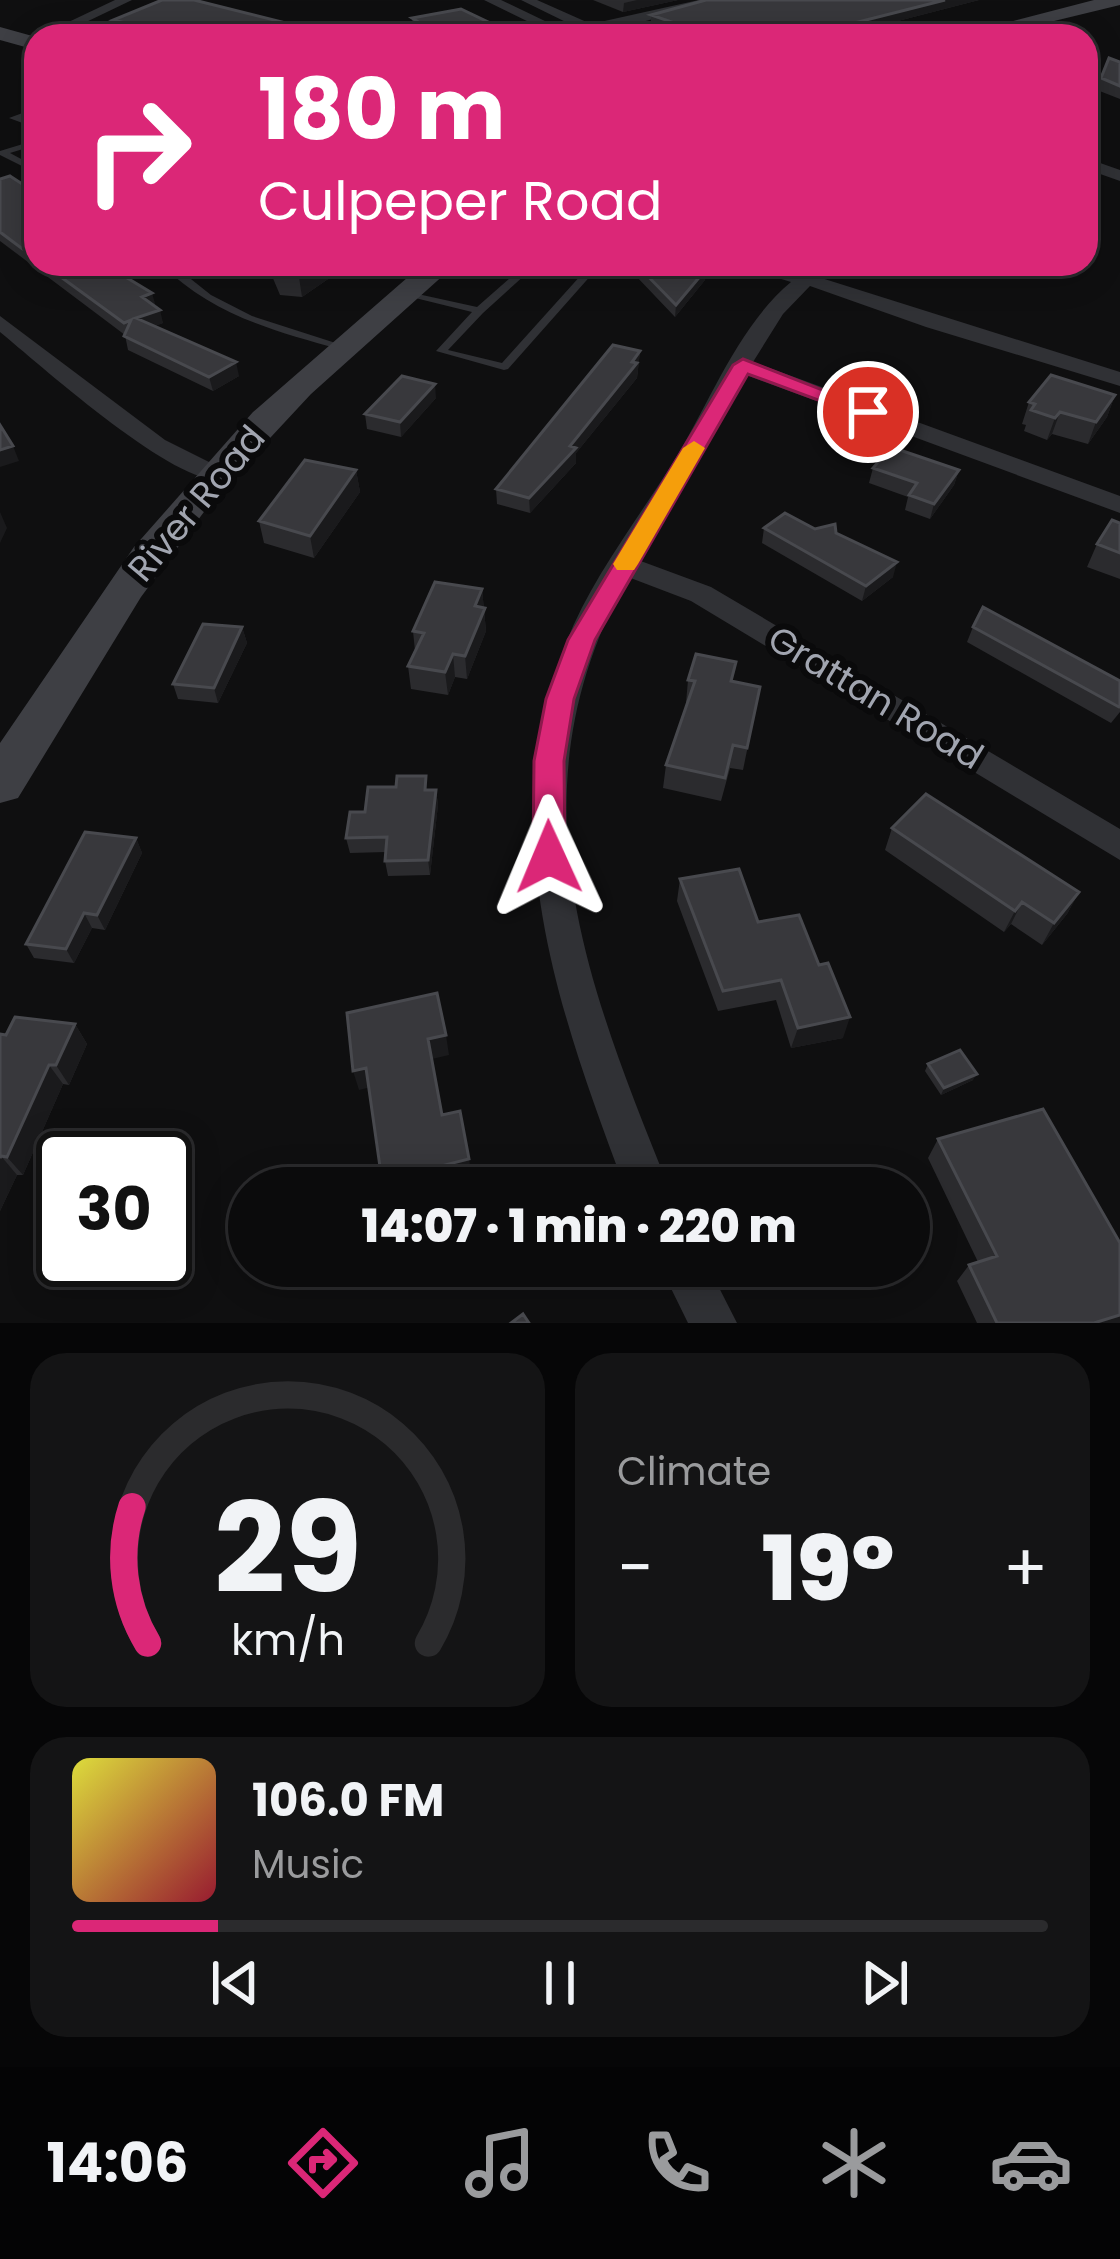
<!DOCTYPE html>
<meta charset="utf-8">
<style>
body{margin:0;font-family:Poppins,sans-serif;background:#141415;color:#f1f3f6;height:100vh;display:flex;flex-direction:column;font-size:45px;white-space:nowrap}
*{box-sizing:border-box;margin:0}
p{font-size:39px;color:#9a9b9d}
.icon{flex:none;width:66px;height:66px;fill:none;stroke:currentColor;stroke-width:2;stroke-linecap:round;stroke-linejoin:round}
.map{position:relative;height:1323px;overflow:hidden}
.side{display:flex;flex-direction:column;gap:30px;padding:30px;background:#060607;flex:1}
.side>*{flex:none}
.banner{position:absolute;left:24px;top:24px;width:1074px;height:252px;border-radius:36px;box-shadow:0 6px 30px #0003,0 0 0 3px #2b2b2d;background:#db2777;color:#fff;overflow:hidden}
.speed{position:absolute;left:36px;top:1131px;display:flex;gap:24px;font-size:60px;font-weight:700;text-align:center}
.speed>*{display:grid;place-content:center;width:156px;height:156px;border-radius:50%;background:#0b0b0c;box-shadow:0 6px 30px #0003,0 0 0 3px #2b2b2d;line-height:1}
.speed .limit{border:6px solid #111;border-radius:18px;background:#fff;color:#111}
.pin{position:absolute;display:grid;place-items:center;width:102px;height:102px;color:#fff;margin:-51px;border:6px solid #fff;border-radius:50%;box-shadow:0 3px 12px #0007}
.me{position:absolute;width:132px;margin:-66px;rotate:359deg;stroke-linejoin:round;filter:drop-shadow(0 0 9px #0008)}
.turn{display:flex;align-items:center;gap:42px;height:252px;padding:0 36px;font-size:54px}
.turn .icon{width:156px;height:156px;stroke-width:2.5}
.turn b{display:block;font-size:84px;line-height:102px}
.big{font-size:90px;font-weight:800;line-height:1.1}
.side .widget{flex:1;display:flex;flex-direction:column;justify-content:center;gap:18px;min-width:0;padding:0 42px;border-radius:36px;background:#141415}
.side .dial{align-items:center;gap:0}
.dial svg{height:312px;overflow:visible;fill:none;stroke:#2b2b2d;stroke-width:7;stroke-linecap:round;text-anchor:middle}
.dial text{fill:#f1f3f6;stroke:none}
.song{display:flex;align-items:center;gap:36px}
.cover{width:144px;height:144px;border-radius:18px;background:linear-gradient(135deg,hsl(60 70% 55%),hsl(350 70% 35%))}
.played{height:12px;border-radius:6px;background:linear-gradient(90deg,#db2777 15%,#2b2b2d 15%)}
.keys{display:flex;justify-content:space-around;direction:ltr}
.heat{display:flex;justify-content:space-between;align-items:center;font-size:66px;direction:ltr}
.side .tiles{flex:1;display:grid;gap:30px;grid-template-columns:1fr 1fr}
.widget:last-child{grid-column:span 2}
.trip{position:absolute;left:228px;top:1167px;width:702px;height:120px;border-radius:60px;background:#0b0b0c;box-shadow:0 6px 30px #0003,0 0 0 3px #2b2b2d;font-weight:800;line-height:120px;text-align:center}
.tabs{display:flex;height:192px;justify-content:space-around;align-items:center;background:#040405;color:#9a9b9d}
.tabs .icon{width:84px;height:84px}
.tabs .active{color:#db2777}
.tabs b{font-size:54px;color:#f1f3f6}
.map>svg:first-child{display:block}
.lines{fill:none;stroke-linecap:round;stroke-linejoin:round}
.service{fill:#303135;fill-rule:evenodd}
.minor{fill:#303135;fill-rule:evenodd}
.secondary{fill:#3e3f44;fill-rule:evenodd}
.wall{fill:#2b2b2e}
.shaded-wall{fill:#1a1a1c}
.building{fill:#38383c;stroke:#48494e;stroke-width:3}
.route{fill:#db2777;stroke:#8e194d;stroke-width:3}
.slow{fill:#f59e0b}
.labels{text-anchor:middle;stroke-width:12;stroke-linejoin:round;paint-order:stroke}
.street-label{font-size:36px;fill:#a1a5b0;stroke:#0a0a0b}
</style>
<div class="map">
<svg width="1120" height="1323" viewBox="0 0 1120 1323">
<rect width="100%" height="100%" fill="#0f0f10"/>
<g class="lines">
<path class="service" d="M36,108V113L21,118L36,123V128L9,118Z
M36,140V145L10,153L36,167V173L0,155V151Z
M161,264H172L211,295L252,316L348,347L339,349C273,331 211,314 161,264Z
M526,264H537L483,313L448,350L502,363L591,264H601L508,369L504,370L436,351L472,312L399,294L404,291L477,307Z"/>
<path class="minor" d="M115,0H132L57,36H39Z
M484,0H501L547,22L535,25Z
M521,0H537L591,24L699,0H722L595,35L558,34L576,27Z
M1086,158L1120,170V181L1086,169Z
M733,264L794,270L792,264H812L815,276L1120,372V386L926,327L810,286L783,314L753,362L1120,496V513L746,375L638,560L711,587L1120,829V860L691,601L628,577C509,791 585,979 669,1188H625C559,1012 492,828 566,643C591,579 636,522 672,464C709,405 737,327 791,282Z
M0,316L165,440L223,469L227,474L223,479C179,490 38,363 0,332Z
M660,1266H708L737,1323H688Z"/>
<path class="secondary" d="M1094,0H1120V5L992,36H956Z
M0,27L36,37V50L0,40Z
M423,264H456L311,394L215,497L141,597L18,798L0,803V743L134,547L253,412Z"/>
</g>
<path class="wall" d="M593,0H678L623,12Z
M706,0H979L840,36H683L651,24V15Z
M412,18L511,36H427L413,27Z
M113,20L307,36H146L115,29Z
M1109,58L1120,62V99L1097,90Z
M0,179L36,193V264H104L155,307L163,323L154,326L239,376L213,391L128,350L125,335L0,241Z
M261,264H343L344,268L302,297L280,295L272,276H264Z
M635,264L707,268L705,280L675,317L635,275Z
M640,351L637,378L576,453V463L530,513L497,504L496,489Z
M1115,395L1107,417L1088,444L1052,434L1047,440L1024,431L1026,425L1022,424L1029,402Z
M436,398L401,437L367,429L365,414Z
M873,468L959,470L954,485L930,519L905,510L908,497L869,483Z
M356,470L360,492L314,558L264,543L259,521Z
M1120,523V579L1087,567L1097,544Z
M764,528L815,529L836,533L893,577L862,601L762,543Z
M482,589L486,631L467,679L455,677L448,695L411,689L408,666L415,651L413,631Z
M242,627L247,643L218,703L178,699L173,684Z
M973,627L1120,681V712L1111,723L967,642Z
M688,680L733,681L760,687L743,770L730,768L721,801L663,788L666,765L688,703H686Z
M436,790L438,805L430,875L388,876L385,861L386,852L350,853L346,838L365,812Z
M892,828L1079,892L1067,914L1042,945L1011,924L1004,932L885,850Z
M136,838L142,853L105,930L92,928L74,963L34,958L26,944Z
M680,879L758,922L843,1038L791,1048L776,1000L718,1011L677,901Z
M75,1024L87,1044L69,1085L63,1084L23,1175H17L0,1211V1034L6,1035Z
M928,1064L973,1080L941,1095L925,1071Z
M938,1139L1120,1323H977L957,1281L969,1265L978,1262L928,1158Z"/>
<path class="shaded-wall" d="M637,0H678L623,12L624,3Z
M945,0H979L840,36H803Z
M306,28L307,36H285Z
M201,264H221L202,271Z
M261,264H269L272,276H264Z
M308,264H343L344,268L302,297L298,271Z
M707,268L705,280L675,317L676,305Z
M152,293L156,307L142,297Z
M160,310L163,323L140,332L136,318Z
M640,351L637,378L576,453V463L530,513L529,498Z
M236,362L239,376L213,391L209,377Z
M435,384L436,398L401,437L400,422Z
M1115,395L1107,417L1088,444L1096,422Z
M1060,412L1052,434L1047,440L1055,418Z
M13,446L19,461L0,467V450Z
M356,470L360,492L314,558L310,536Z
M959,470L954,485L930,519L934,504Z
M0,512L7,528L0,543Z
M897,562L893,577L862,601L866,586Z
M482,589L486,631L467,679L465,656L475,606Z
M242,627L247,643L218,703L214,688Z
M453,654L455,677L448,695L445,672Z
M436,790L438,805L430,875L428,860Z
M136,838L142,853L105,930L97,915Z
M1079,892L1067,914L1042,945L1054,923Z
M1022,902L1011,924L1004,932L1015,911Z
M84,913L92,928L74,963L66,949Z
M850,1017L843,1038L791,1048L798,1028Z
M75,1024L87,1044L69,1085L56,1065Z
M446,1035L449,1055L432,1059L428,1039Z
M49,1065L63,1084L23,1175L7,1157Z
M366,1068L371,1087L359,1090L353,1071Z
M977,1074L973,1080L941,1095L944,1088Z
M1,1156L17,1175L0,1211V1158Z
M469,1159L472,1177L428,1188H384L382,1181Z
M1120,1315V1323H1094Z"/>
<path class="building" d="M162,0H194L306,28L285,36H182L113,20Z
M706,0H945L803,36H712L651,15Z
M461,9L511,33L497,36H441L412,18Z
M1109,58L1120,62V86L1101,78Z
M10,176L36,193V214L27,217L36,222V259L0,232V179Z
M43,264H104L152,293L142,297L160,310L136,318L236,362L209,377L124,336L131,320L124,323Z
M273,264H308L298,271L275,269Z
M636,264H691L707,268L676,305Z
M613,345L640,351L632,362L637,363L570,446L576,448L529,498L496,489Z
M1051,375L1115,395L1096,422L1060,412L1055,418L1031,410L1035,404L1029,402Z
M402,376L435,384L400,422L365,414Z
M0,425L13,446L0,450Z
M891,447L959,470L934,504L909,495L917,483L873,468Z
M305,460L356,470L310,536L259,521Z
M785,513L815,529L835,524L836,533L897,562L866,586L764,528Z
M1112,520L1120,523V553L1097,544Z
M435,582L482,589L475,606L485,608L465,656L453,654L445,672L408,666L424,633L413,631Z
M983,607L1120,681V706L1119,707L973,627Z
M203,624L242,627L214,688L173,684Z
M696,654L736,662L731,681L760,687L747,748L733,745L725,778L666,765L695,681L688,680Z
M397,776H426L425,790H436L428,860L385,861L387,837L346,838L350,812H365L368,787H396Z
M926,794L1079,892L1054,923L1022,902L1015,911L892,828Z
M85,832L136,838L97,915L84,913L66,949L26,944Z
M739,869L758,922L799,915L819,965L828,963L850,1017L798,1028L781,980L723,991L680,879Z
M437,993L446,1035L428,1039L442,1115L460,1111L469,1159L382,1181L366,1068L353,1071L347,1013Z
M15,1017L75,1024L56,1065H49L7,1157L1,1156L0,1158V1034L6,1035Z
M960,1050L977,1074L944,1088L928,1064Z
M1043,1109L1120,1243V1315L1094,1323H997L969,1265L997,1256L938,1139Z
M523,1314L529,1323H511Z"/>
<path class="route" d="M743,359L879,412L876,416H861L748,374L595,640L574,699L564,761L565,857L560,866L549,870L538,866L533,857L534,761L546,699L568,640L733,365Z"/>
<path class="slow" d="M694,441L705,448L638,564L634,570H617L613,564L683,448Z"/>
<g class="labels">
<g class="street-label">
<text transform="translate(196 503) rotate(-50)" y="13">River Road</text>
<text transform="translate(876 697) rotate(31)" y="13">Grattan Road</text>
</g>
</g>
</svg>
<div class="speed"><div class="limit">30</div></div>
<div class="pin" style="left:868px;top:412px;background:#d93025"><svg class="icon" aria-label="arrive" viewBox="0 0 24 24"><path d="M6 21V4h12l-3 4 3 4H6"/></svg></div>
<svg class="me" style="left:549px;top:857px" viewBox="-20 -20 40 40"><path d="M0-17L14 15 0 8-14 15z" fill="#db2777" stroke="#fff" stroke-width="4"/></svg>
<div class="trip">14:07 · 1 min · 220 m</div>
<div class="banner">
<div class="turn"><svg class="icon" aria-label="right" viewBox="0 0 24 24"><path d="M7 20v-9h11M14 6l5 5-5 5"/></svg><div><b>180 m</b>Culpeper Road</div></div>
</div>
</div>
<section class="side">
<div class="tiles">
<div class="widget dial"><svg viewBox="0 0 100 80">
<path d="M14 69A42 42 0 1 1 86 69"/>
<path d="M14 69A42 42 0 0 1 10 34" stroke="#db2777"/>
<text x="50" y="56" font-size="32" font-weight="700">29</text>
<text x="50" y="72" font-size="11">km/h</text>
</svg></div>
<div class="widget"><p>Climate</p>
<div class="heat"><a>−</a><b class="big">19°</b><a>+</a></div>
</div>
<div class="widget">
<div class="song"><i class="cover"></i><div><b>106.0 FM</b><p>Music</p></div></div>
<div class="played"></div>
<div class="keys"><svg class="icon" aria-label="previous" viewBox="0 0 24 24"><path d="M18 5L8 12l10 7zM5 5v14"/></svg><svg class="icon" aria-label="pause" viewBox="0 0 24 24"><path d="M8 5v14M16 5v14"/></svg><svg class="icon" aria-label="next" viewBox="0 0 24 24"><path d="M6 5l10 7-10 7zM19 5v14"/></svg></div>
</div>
</div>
</section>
<nav class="tabs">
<b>14:06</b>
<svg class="icon active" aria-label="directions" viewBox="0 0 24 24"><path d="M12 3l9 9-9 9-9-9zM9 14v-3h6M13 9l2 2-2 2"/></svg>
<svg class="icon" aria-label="music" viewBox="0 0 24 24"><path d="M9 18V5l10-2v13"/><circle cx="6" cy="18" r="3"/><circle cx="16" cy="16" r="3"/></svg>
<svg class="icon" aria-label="phone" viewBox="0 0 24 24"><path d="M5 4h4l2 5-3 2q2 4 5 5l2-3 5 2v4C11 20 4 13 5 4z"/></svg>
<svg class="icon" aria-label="climate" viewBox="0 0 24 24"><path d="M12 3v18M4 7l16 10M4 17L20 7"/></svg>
<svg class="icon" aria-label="car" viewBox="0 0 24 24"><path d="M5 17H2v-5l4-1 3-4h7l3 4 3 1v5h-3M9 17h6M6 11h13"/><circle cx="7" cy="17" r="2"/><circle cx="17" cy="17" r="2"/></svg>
</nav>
